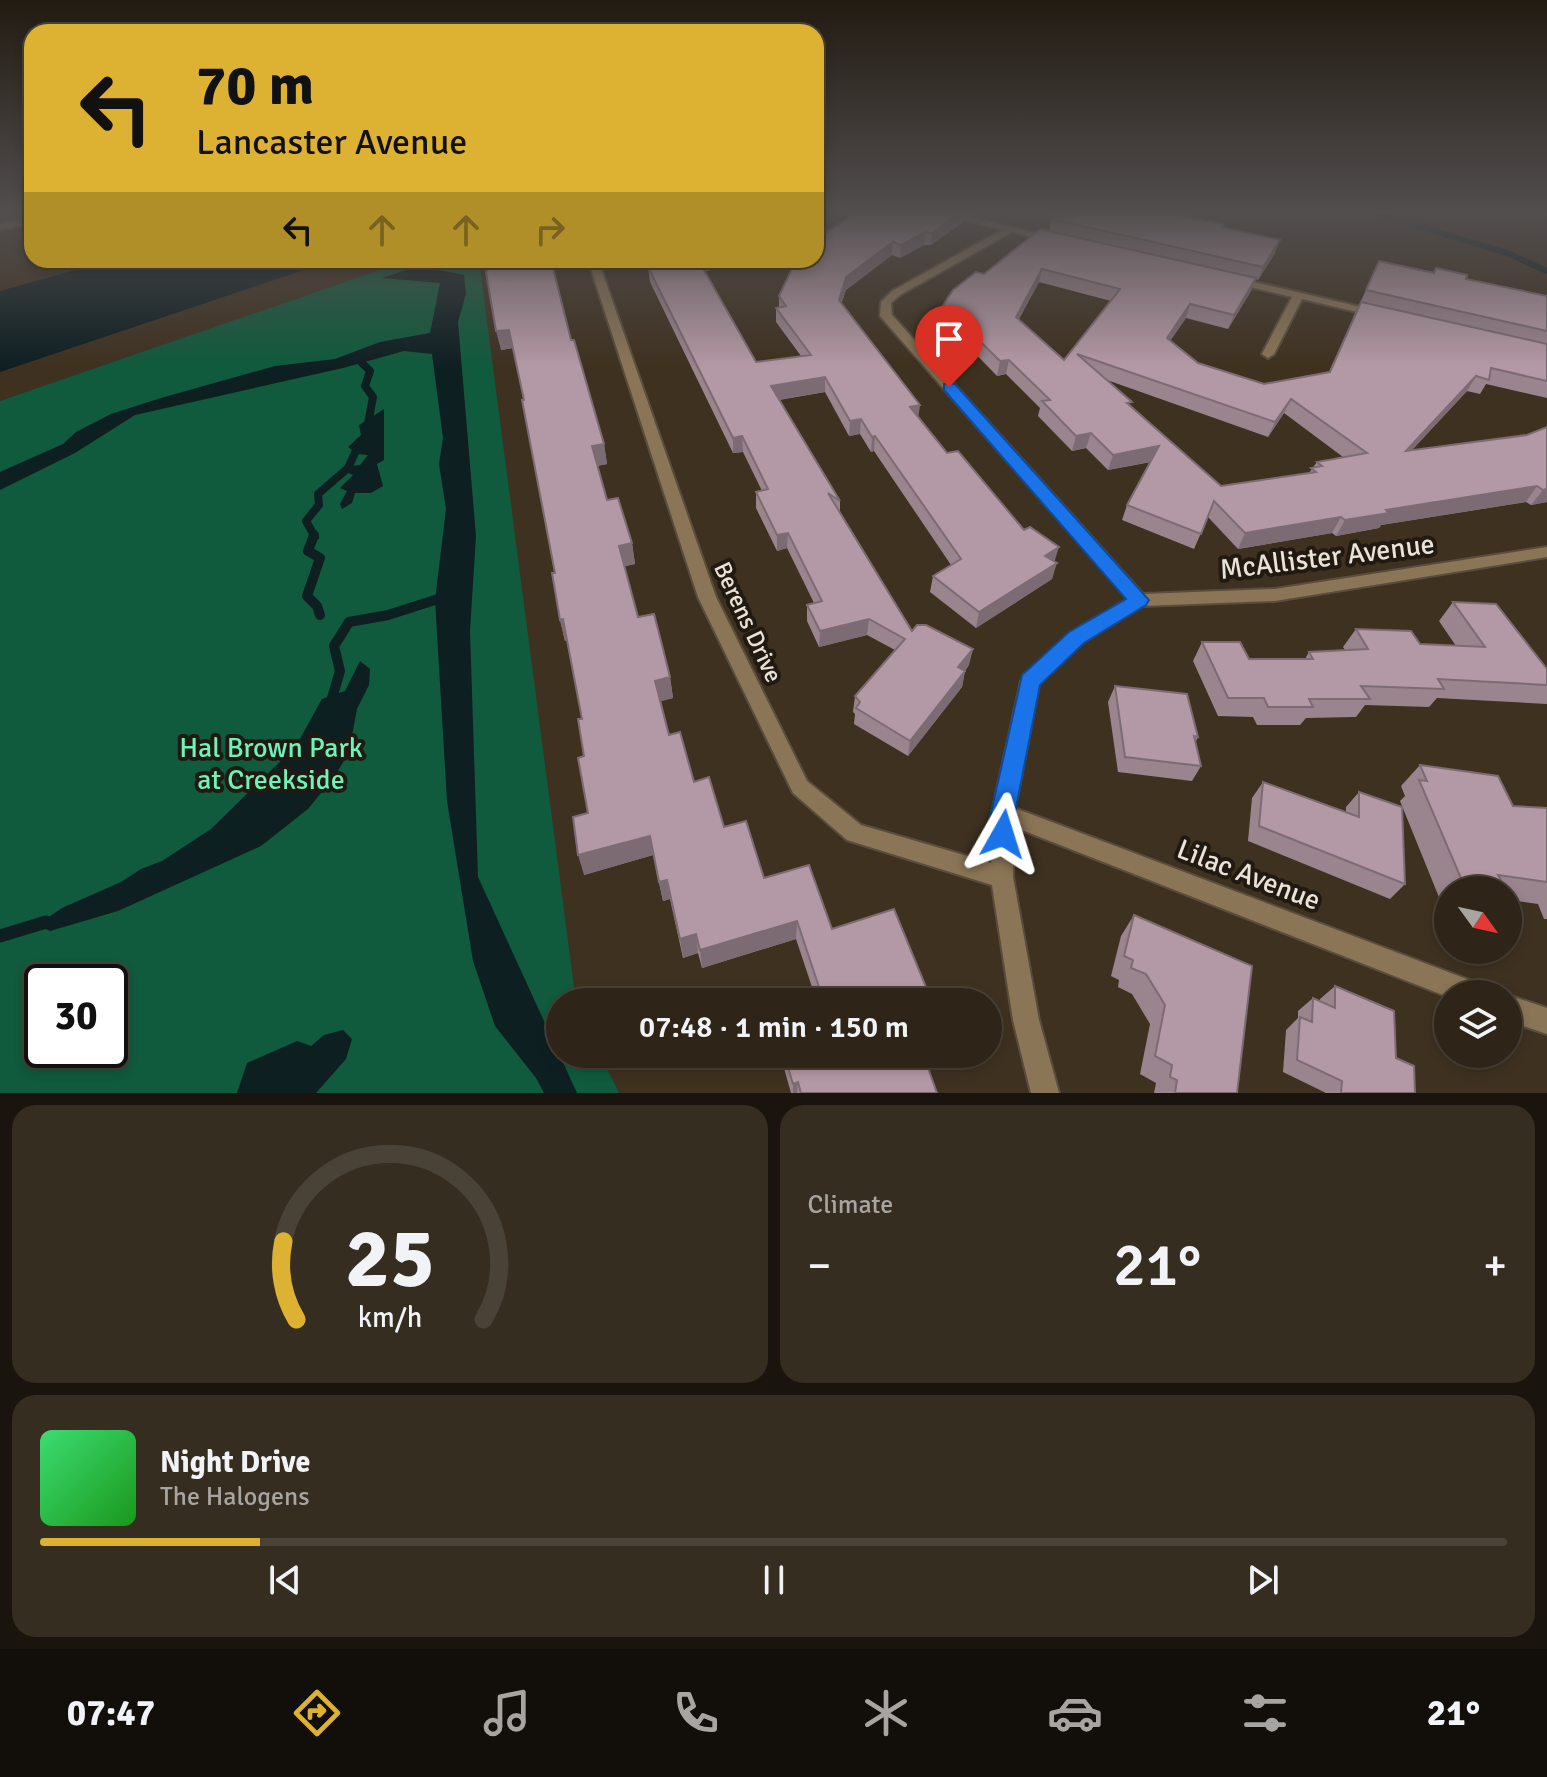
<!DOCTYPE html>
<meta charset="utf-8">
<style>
body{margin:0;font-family:Signika,sans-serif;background:#362d21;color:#f1f3f6;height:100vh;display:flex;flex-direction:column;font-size:30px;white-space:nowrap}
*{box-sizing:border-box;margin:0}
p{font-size:26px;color:#a7a5a2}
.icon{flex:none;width:44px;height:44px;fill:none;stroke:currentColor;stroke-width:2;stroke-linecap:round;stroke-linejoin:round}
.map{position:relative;height:1093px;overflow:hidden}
.sheet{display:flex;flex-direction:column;gap:12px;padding:12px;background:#19140d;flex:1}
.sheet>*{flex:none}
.hud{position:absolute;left:24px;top:24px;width:800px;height:244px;border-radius:24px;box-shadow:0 4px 12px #0003,0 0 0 2px #494237;background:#ddb233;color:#111;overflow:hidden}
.needle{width:52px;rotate:123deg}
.fabs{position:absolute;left:1434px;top:876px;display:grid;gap:16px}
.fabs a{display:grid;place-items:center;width:88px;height:88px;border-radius:50%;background:#2e2518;box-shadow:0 4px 12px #0003,0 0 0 2px #494237;font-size:40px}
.speed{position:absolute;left:24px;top:964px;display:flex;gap:16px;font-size:40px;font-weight:700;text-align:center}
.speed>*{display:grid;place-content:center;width:104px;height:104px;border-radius:50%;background:#2e2518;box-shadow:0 4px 12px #0003,0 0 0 2px #494237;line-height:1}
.speed .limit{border:4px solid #111;border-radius:12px;background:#fff;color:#111}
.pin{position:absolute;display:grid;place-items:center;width:68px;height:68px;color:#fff;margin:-82px -34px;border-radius:50% 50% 50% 0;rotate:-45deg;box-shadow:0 0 8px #0007}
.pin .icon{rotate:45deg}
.me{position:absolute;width:88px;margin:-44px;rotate:6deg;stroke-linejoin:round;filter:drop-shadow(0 0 6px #0008)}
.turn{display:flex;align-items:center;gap:28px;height:168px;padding:0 40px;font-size:36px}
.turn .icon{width:104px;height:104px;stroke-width:2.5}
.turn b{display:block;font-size:56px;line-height:68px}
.lanes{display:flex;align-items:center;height:76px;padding:0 40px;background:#0003;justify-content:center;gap:40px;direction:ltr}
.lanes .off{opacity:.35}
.big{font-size:60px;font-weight:600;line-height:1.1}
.sheet .card{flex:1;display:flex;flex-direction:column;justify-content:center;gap:12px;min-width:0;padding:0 28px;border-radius:24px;background:#362d21}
.sheet .dial{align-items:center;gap:0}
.dial svg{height:208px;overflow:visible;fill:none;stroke:#494237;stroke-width:7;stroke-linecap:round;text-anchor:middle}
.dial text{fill:#f1f3f6;stroke:none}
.song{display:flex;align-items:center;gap:24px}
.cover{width:96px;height:96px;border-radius:12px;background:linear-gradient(135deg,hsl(140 70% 55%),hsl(120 70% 35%))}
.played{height:8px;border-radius:4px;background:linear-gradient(90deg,#ddb233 15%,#494237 15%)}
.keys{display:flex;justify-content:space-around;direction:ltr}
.heat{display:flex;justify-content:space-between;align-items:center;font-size:44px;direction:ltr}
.sheet .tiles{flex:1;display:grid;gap:12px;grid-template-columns:1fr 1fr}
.card:last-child{grid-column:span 2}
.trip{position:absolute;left:546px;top:988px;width:456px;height:80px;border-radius:40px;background:#2e2518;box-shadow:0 4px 12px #0003,0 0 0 2px #494237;font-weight:600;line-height:80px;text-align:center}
.dock{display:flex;height:128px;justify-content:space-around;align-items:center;background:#120f0a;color:#a7a5a2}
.dock .icon{width:56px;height:56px}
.dock .current{color:#ddb233}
.dock b{font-size:36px;color:#f1f3f6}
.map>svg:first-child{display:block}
.green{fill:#105a3d;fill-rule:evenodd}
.water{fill:#0e1f22}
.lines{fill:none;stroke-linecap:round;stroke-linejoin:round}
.stream-far3{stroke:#0e1f22;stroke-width:6}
.stream-far2{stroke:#0e1f22;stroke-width:8}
.stream-far1{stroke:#0e1f22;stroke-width:10}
.stream{stroke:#0e1f22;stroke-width:13}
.minor-casing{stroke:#5a4d3d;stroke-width:4}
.minor{fill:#8a7556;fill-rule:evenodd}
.wall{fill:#9a848e;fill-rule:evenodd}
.shaded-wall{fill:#7d6b74}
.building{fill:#b399a5;stroke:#7d6b74;stroke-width:2;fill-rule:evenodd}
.route{fill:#1a73e8;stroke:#114b97;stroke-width:2}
.labels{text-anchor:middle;stroke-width:8;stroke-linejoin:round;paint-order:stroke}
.street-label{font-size:24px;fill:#ebe3d8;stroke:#201a12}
.near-street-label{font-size:28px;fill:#ebe3d8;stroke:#201a12}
.near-park-label{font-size:28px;fill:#6ef3b8;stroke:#201a12}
</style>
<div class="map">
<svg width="1547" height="1093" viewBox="0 0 1547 1093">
<rect width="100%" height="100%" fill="#3e3120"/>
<path class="green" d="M409,260H479L576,1002H560V1054H600L619,1093H0V401ZM42,982H110V1050H42Z"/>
<path class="water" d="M111,260H322V261L307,269L0,372V291Z
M418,266L464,275L466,294L458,322L476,536L470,631L478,877L577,1093H544L536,1078L495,1026L473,961L447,801L435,600L446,509L439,464L443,438L432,354L404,351L343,368L135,415L75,453L0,490V472L63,444L76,432L111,414L161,398L275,366L335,359L380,342L430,333L440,283L382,278Z
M384,409V460L377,464L383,486L371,493H355L352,503L342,509L340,504L347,491L340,488L353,475L346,472L345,467L360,465L368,455L358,454L348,447L361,435L359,425Z
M360,661L370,669L369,685L357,709L349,752L335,776L308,809L261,846L118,911L50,931L37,925L62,908L121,882L141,869L162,861L211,829L296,746L322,699L345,691Z
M343,1030L352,1039L346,1059L316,1093H237L247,1063L297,1041L311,1046L324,1035Z"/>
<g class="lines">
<path class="stream-far3" d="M1378,214L1507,253L1547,271"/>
<path class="stream-far2" d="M362,363L370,371L365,386L373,397L367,429
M315,537L306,521L319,505L318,494L348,468L360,442"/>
<path class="stream-far1" d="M314,535L308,551L320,558L307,596L317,606L320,615
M330,705L340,671L334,646L349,622L388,615L435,600"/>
<path class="stream" d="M0,936L46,922"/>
<defs>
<path id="minor" d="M943,214H960L1060,239L1055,242L1012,232L900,295L891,303L892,315L1143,594L1275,589L1547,547V557L1275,601L1142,606L1082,643L1039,684L1015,808L1472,981L1481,985L1485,994H1448V997L1014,827L1013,877L1039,1020L1059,1093H1031L1013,1020L992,885L847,840L793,793L698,597L588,260H598L716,597L807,781L861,825L991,863L992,813L1021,681L1070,633L1128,599L880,316L881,302L892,291L1002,230Z
M32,217V223L0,230V224Z
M1233,277L1378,311L1384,314L1378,317L1302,299L1274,354L1268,358L1262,354L1292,297L1229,282L1228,280Z
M1508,995L1547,1008V1034L1508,1021Z"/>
</defs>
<use href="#minor" class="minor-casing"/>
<use href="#minor" class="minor"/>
</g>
<path class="wall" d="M1052,219L1224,224L1223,228L1275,253L1258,280L1256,279L1251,291L1228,329L1186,318L1170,341L1198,363L1264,384L1329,372L1379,261L1433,272L1436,268L1466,279L1547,296V398L1486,384L1480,394L1467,391L1412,450L1527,435L1547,427V502L1531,505L1526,502L1381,525L1379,528L1336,536L1332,533L1238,549L1208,517L1194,549L1122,520L1127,505L1151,462L1108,470L1086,448L1072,451L1038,416L1040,408L1006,374L997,376L941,318L943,305L984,274L1049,231ZM1039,282L1111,301L1064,360L1019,319ZM1107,380L1268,437L1284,413L1343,457L1317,462L1309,473L1221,486L1131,406Z
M963,222L931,245H924L900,258L892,255L846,290L841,304L919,417L947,453L1055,562L1052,579L976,628L930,592L933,576L951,565L874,451L871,452L860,434L849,436L825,392L779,400L840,501V512L912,631L969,665L965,671L962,687L908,756L854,724L855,714L853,712L855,696L895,650L867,635L819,647L807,621V605L814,603L787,548L777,551L756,508V492L762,491L743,452L733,453L650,282L647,260L709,279L756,362L801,356L776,322V308L779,307V296L796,260Z
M491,260H553L552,263L571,340L604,444L607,464L597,466L607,500L632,543L635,564L624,566L638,617L670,677L673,698L661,701L669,735L694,782L724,827L764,878L832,929L926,987L922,1002H817L796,939L702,968L698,953L683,958L670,899L663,901L653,855L584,875L588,813L582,719L567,640L565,641L560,620L555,573L524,400L513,348L501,350Z
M1453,602L1547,669V704L1437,698L1429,707L1365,705L1356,717L1306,718L1300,725H1257L1253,717L1218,716L1193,661L1202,642L1249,659H1305L1309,652L1345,650L1343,647L1356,629L1420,644L1456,646L1439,621Z
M1115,686L1198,737L1195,743L1201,766L1192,781L1118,772L1108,702Z
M1420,765L1513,806L1547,808V919H1544L1538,904L1509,900L1508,901V890H1448V913L1445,912L1400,801L1405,796L1401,786Z
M1263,782L1346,812V807L1359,792L1405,884L1390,899L1248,841L1252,798Z
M1134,915L1237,1093H1154L1156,1083L1140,1074L1150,1024L1132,994L1118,987L1119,980L1111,976L1121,936Z
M1335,986L1396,1058L1415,1093H1326L1283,1072L1286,1030L1298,1018V1011L1313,998L1320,1001V999Z
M780,1054H922L937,1093H791Z"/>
<path class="shaded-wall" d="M959,214H964L963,222L931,245L932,233Z
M926,232L924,245L900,258L901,245Z
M1280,240L1275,253L1258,280L1263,267Z
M893,242L892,255L846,290L838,314L839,300L846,277Z
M1042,269L1039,282L1013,330L1016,317Z
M1256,278L1251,291L1228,329L1234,315Z
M1190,304L1186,318L1162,352L1167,338Z
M509,330L513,348L501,350L496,331Z
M1009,360L1006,374L997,376L1000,361Z
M1476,376L1467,391L1397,466L1406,451Z
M825,377V392L771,401V386Z
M1291,399L1284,413L1268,437L1275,422Z
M920,405L918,420L910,407Z
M861,419L860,434L849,436L850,421Z
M1091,433L1086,448L1072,451L1076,436Z
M742,436L743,452L733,453V438Z
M875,436L874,451L871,452L872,437Z
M604,444L607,464L596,466L592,446Z
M1159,446L1154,461L1108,470L1113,455Z
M1537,486L1526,502L1381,525L1379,528L1336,536L1345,520L1386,510Z
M1547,489V502L1531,505L1543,490Z
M1341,517L1332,533L1238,549L1245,533Z
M788,533L787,548L777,551V535Z
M632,543L635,564L623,567L619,546Z
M1059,547L1054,563L1045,556Z
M1057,563L1052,579L976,628L979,612Z
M563,619L568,640L565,641L560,620Z
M869,619L867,635L819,647L820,631Z
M973,649L969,665L955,683L958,667Z
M965,671L962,687L908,756L910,741Z
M670,677L673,698L658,702L655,681Z
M650,836L653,855L584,875L578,855Z
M667,880L670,899L663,901L659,882Z
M797,921L796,939L702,968L700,950Z
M696,934L698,953L683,958L680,939Z
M926,987L922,1002L916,990Z
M798,1082L797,1093H793V1084Z"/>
<path class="building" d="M853,214H959L932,233L926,232L901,245L893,242L846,277L839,300L920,405L910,407L947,453L958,451L1024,530L1030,527L1059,547L1045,556L1057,563L979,612L933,576L961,559L875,436L872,437L861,419L850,421L825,377L771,386L840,501L828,493L912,631L917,625H926L973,649L958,667L965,671L910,741L856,708L860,702L855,696L905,639L869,619L820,631L807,605L822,601L788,533L777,535L756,492L768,489L742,436L733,438L649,269L647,260H704L708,270H704L756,362L811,355L776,308L786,306L779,296L796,260H816V240Z
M1058,214H1172L1224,224L1222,227L1280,240L1263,267L1052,219Z
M1040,229L1256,278L1234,315L1190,304L1167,338L1198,363L1264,384L1330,372L1361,302L1547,344V381L1491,368L1489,380L1476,376L1406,451L1527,435L1547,427V489L1543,490L1537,486L1386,510L1389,513L1345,520L1341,517L1245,533L1214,501L1201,534L1127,505L1159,446L1113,455L1091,433L1076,436L1042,401L1050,400L1009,360L1000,361L943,305L953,290L976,272L984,274ZM1042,269L1120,289L1064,360L1016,317ZM1077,354L1275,422L1291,399L1367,453L1317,462L1322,466L1311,468L1316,472L1221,486L1127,403L1132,402Z
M491,260H551L571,340H574L604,444L592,446L607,500L618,498L632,543L619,546L638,617L654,614L661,641L670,677L655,681L669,735L680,732L694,782L709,777L724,827L746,821L764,878L809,865L832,929L894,909L926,987L916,990L921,1002H824L797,921L700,950L696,934L680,939L667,880L659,882L650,836L578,855L573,817L588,813L578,758L584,756L578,719H582L563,619L560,620L552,573H555L522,400H524L509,330L496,331L486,272Z
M1379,261L1434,273L1436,268L1467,275L1466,279L1547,296V331L1366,290Z
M1453,602L1496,604L1547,669V685L1438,679L1444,689L1361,686L1370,699H1309L1313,707H1268L1264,698H1228L1202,642H1240L1249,659H1313L1309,652L1368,649L1356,629L1411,631L1420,644L1485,647Z
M1115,686L1187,694L1198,737L1194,736L1201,766L1125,757Z
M1420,765L1498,776L1513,806L1547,808V882L1498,875L1506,890H1466L1419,780L1427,781Z
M1263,782L1359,817V792L1402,807L1405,884L1259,826Z
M1134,915L1252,966L1237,1093H1175L1177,1080L1170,1077L1172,1065L1155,1056L1165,1005L1146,974L1131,968L1133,960L1124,956Z
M1335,986L1394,1011L1396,1058L1414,1066L1415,1093H1341L1342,1081L1297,1060L1300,1017L1312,1022L1313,998L1335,1008Z
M784,1054H923L937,1093H801L798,1082L793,1084Z"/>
<linearGradient id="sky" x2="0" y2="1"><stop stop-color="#221b12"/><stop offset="0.58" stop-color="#524e4e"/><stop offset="1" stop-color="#524e4e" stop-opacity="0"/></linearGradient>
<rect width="1547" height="367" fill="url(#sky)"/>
<path class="route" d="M949,383L955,384L1149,600L1146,605L1084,643L1040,685L1015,813V834L1011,842L1003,846L994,842L990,834L991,813L1022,675L1069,632L1126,599L944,390V384Z"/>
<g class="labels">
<g class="street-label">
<text transform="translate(748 622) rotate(65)" y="8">Berens Drive</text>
</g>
<g class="near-street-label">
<text transform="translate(1327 556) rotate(-7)" y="10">McAllister Avenue</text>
<text transform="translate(1249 874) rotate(21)" y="10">Lilac Avenue</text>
</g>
<g class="near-park-label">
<text x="271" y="757">Hal Brown Park<tspan x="271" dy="32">at Creekside</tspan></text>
</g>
</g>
</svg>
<div class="fabs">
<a><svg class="needle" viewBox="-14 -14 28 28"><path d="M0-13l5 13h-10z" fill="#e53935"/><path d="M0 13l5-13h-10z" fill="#a7a5a2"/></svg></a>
<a><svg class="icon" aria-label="layers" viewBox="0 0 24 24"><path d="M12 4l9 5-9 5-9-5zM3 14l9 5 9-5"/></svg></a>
</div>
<div class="speed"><div class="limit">30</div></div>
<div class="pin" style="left:949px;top:387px;background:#d93025"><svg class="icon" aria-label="arrive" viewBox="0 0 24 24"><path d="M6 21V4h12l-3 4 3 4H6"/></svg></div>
<svg class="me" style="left:1003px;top:834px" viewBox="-20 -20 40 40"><path d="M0-17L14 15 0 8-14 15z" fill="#1a73e8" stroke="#fff" stroke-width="4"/></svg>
<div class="trip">07:48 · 1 min · 150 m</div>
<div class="hud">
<div class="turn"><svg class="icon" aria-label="left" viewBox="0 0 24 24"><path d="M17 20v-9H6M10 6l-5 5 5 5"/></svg><div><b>70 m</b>Lancaster Avenue</div></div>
<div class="lanes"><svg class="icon" aria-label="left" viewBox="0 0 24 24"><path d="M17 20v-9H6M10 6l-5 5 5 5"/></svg><svg class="icon off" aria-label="ahead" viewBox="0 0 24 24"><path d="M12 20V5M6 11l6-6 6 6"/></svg><svg class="icon off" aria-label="ahead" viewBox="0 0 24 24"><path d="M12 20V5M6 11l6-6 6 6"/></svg><svg class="icon off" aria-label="right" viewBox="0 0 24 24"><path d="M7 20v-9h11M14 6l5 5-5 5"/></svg></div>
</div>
</div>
<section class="sheet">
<div class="tiles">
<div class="card dial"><svg viewBox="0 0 100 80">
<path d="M14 69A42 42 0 1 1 86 69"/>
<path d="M14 69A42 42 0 0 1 9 39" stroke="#ddb233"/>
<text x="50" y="56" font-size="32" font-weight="700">25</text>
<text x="50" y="72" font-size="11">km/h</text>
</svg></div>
<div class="card"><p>Climate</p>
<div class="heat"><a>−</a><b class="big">21°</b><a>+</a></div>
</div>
<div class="card">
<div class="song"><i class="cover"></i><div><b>Night Drive</b><p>The Halogens</p></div></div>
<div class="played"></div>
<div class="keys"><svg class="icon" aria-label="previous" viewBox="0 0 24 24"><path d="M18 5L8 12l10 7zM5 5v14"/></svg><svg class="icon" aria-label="pause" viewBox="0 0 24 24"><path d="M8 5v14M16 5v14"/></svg><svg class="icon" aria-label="next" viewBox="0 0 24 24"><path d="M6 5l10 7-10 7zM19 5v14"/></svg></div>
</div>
</div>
</section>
<nav class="dock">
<b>07:47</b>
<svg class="icon current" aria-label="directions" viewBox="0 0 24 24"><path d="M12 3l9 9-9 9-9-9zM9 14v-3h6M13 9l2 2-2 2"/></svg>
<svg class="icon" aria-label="music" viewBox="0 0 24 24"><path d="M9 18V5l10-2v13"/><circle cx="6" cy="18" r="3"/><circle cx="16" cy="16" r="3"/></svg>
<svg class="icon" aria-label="phone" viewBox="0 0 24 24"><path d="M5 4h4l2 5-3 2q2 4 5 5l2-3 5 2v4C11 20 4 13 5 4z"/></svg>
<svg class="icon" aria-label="climate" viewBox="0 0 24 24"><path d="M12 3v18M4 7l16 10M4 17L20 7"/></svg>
<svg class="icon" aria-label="car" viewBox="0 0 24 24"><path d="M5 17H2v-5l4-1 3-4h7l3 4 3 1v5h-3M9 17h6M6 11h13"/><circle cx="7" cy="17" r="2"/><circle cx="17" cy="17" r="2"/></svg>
<svg class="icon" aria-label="filters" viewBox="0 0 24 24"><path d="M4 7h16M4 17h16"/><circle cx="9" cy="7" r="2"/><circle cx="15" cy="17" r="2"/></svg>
<b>21°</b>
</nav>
